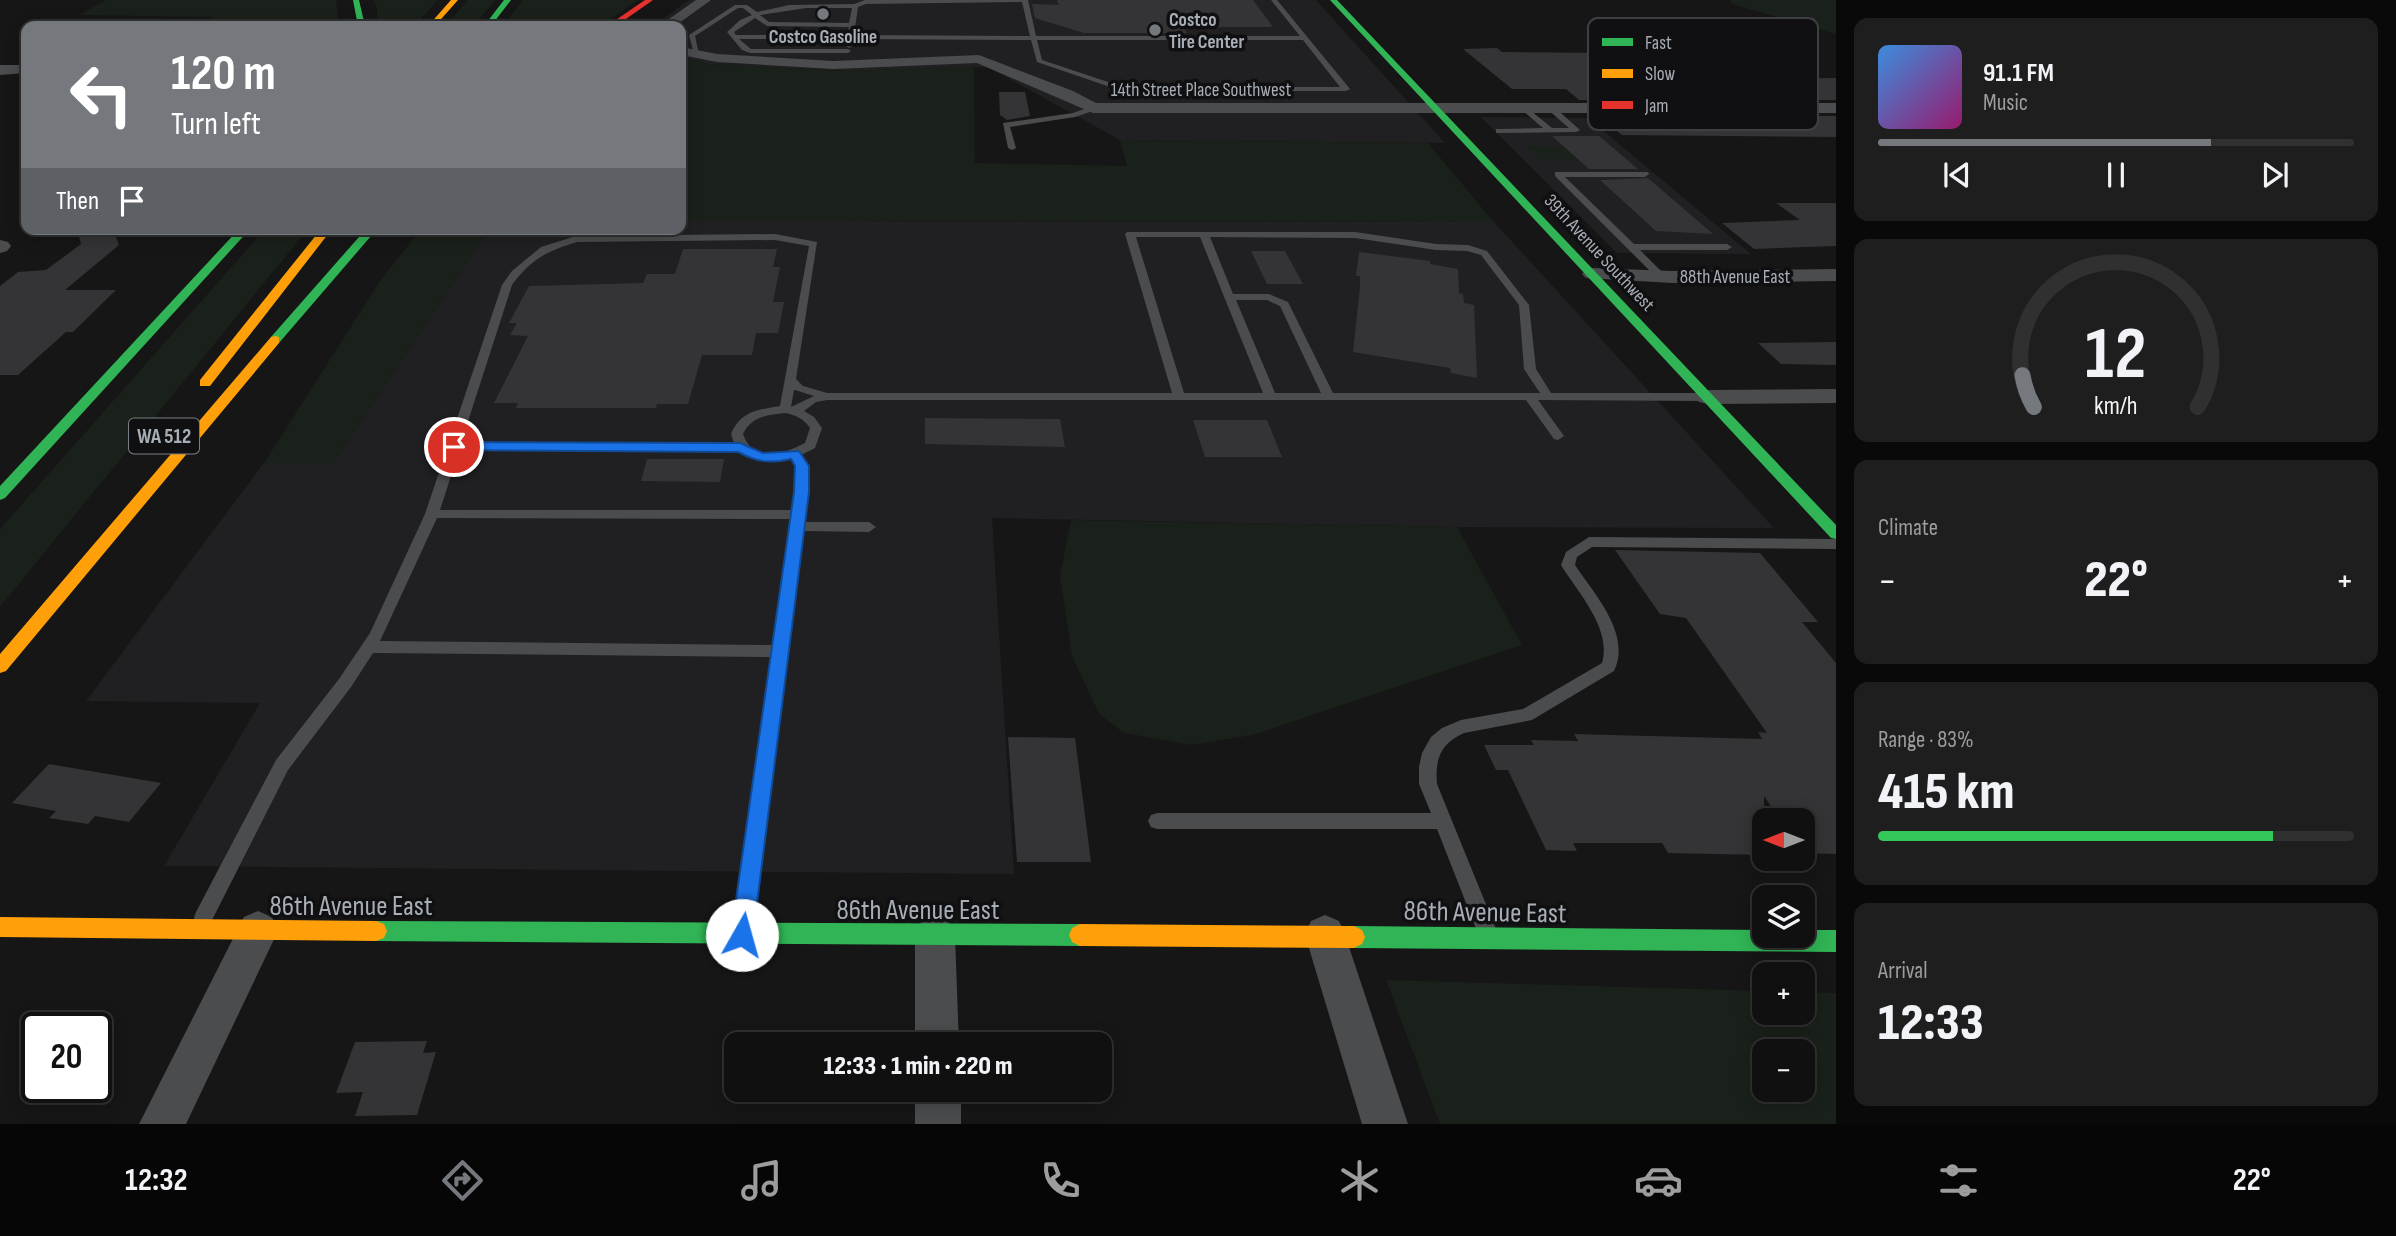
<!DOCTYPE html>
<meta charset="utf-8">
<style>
body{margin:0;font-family:"Sofia Sans Condensed",sans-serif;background:#1e1e1e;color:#f1f3f6;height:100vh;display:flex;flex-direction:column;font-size:26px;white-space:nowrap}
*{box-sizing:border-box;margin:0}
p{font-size:23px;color:#9c9d9f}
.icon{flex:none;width:38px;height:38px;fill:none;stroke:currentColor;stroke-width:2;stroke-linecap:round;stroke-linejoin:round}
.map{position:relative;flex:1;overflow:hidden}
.details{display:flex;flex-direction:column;gap:18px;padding:18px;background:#090909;width:560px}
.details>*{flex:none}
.top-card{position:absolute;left:21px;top:21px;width:665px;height:214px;border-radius:14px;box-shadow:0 4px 18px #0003,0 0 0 2px #303030;background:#75797e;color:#fff;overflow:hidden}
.needle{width:46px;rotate:270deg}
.controls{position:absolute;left:1752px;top:808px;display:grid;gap:14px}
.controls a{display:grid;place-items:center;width:63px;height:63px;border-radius:14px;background:#101010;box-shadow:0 4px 18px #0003,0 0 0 2px #303030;font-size:35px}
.speed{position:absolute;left:21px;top:1012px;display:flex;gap:14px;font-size:35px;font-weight:700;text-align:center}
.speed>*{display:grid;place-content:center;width:91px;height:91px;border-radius:50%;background:#101010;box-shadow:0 4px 18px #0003,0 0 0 2px #303030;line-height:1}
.speed .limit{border:4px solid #111;border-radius:10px;background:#fff;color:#111}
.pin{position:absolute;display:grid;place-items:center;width:60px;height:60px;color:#fff;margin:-30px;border:4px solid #fff;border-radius:50%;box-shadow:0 2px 7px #0007}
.me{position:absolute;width:77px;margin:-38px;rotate:7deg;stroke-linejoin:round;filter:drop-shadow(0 0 5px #0008)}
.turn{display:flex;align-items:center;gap:24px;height:147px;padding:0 35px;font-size:32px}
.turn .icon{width:91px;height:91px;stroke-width:2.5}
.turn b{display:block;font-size:49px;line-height:60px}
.then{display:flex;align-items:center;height:66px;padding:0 35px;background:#0003;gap:14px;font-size:26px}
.big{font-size:52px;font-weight:800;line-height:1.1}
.details .tile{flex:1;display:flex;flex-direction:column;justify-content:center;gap:10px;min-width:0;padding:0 24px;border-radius:14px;background:#1e1e1e}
.details .dial{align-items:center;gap:0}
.dial svg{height:182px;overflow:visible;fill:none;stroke:#303030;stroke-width:7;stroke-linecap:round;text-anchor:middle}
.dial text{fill:#f1f3f6;stroke:none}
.song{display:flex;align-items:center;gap:21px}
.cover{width:84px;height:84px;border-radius:10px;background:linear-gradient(135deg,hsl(210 70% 55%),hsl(320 70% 35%))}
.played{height:7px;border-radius:4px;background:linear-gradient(90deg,#75797e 70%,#303030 70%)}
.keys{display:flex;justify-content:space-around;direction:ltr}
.heat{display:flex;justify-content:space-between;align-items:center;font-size:38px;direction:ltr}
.charge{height:10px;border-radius:5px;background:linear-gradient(90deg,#34c759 83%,#303030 0)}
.trip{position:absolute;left:724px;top:1032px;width:388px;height:70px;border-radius:14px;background:#101010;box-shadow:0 4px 18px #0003,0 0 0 2px #303030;font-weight:800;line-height:70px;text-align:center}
.menu{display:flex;height:112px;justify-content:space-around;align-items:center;background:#060606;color:#9c9d9f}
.menu .icon{width:49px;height:49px}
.menu .selected{color:#75797e}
.menu b{font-size:32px;color:#f1f3f6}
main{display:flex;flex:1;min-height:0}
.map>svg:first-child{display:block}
.built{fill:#202022}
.green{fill:#1a201a;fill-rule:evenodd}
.building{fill:#343436}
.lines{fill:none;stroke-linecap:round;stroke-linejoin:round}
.lane{fill:#4a4c4e;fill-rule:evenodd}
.street{fill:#4a4c4e;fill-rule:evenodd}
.fast{fill:#30b455;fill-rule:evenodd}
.slow{fill:#ff9f0a;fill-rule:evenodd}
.jam{fill:#e5322d;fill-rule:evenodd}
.route{fill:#1a73e8;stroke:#114b97;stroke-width:2}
.poi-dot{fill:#75797e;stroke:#101012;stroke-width:2.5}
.labels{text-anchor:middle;stroke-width:7;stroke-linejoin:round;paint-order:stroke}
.far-poi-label{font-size:19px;font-weight:bold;fill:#a8aeb6;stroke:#101012;text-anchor:start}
.far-street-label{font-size:19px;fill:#a8aeb6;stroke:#101012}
.shield{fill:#101012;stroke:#7a7f85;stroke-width:2}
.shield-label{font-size:21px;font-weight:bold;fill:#a8aeb6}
.near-street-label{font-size:28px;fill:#a8aeb6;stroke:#101012}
.key{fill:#101012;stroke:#3e3f43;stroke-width:2}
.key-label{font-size:19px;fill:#a8aeb6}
</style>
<main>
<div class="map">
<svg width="1836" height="1124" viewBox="0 0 1836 1124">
<rect width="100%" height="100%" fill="#161616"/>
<path class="built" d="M689,0H1316L1445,143L1120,140L988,67L848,71L708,64L681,58V26H653Z
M1481,117L1588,118L1751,254L1617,253Z
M681,221L1494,222L1774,528L1457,527L992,518L1014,874L164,866L260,703L86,701L264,463H333L489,229H681Z"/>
<path class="green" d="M106,0H336L339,26H201L214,17L79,15Z
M374,0H438L414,26H377V8Z
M468,0H495L474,26H445Z
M523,0H638L601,26H503Z
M1730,0H1836V34L1732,4Z
M681,58L708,64L848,71L974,66L975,163L1127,166L1120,140L1428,143L1494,222L681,221Z
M1527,146H1566L1616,160H1542Z
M265,229H308L0,607V529Z
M421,229H489L333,463H264L380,281Z
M1071,520L1457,527L1522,645L1253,735L1191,745L1124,733L1099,714L1072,656L1060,576Z
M1386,980L1764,991V1013H1802L1803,992L1836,993V1124H1440ZM1764,1052H1802V1090H1764Z"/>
<path class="building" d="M1057,0H1253L1273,27H1183L1187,33H1084L1035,18L1032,4L1059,5Z
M1497,48L1502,52L1606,53L1645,79L1771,81L1768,79L1836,78V100H1579L1566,89H1512L1463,49Z
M999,92H1025L1030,116L1007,120L1000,115Z
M1598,116H1836V137L1622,135Z
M1552,136H1599L1638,169H1589Z
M1648,178L1713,234L1656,231L1600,180Z
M1776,203H1836V246L1754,249L1722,223L1800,220Z
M77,229H113L119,245L65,290H116L73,332H66L18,375H0V286L18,272L46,270L81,244Z
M683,249H777L773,267H780L773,302H784L778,333H756L752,355H702L688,404H657L656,408H516L518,403H494L528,336L510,335L517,323H509L529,286L643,283L647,274H675Z
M1251,251H1285L1303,284H1267Z
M1359,252L1430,261V264L1458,269L1459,293L1463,294L1464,303L1474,305L1477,378L1451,373L1450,368L1353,352L1360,287V276H1356Z
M1836,342V365L1781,364L1758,343Z
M925,418L1060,419L1065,447L925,444Z
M1193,420H1267L1282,457H1205Z
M647,459H724L720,482L641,481Z
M1615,550L1760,553L1818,622H1802L1836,663V854L1804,853L1802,821H1781L1764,796V855L1668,853L1662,843H1573L1577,851L1546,850L1508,770H1496L1484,745H1534L1531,740L1578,741L1574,734L1762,739L1758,732L1767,733L1686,618L1660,614Z
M1008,737L1075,738L1091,862H1017Z
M49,764L161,783L129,822L95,816L88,824L49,818L56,811L12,803Z
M427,1041L423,1053L436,1052L417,1115L355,1116L363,1092L336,1093L355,1042Z"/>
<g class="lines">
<path class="lane" d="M865,0H1028L1036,36H1300L1271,0H1277L1350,89L1346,91H1122L1037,62L1031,40L853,39L852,46L849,48L846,46L847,39H739L751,49H848L851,51L848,53H750L742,50L727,32L740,20L752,15L743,8H738L695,36L699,55L694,54L689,35L735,5H747L757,12L789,5L854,4ZM1022,2L1030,36L854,35L858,7L866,4ZM806,8H852L849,23L769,22L760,15ZM755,18L767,26L849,27L847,35H736L734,32ZM1037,40H1303L1340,87H1123L1042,60Z
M1093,106L1097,108L1096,110L1075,117L1010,127L1016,148L1012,150L1008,148L1003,123L1073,113Z
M1525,106L1552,128H1569L1546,108L1553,106L1580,130L1576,132L1496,133V129H1499L1543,128L1522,110L1521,108Z
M1555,172H1648L1649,174L1645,177H1565L1634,244H1727L1732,247L1727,250H1640L1667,277L1658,279L1555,176Z
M1127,232H1355L1436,244L1468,245L1487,251L1529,305L1536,369L1551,393H1706L1712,397L1706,401L1538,400L1564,436L1558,440L1554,439L1526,400H827L816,402L804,411L814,417L822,428L815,448L801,455C815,475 807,499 804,522H869L876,527L869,532L803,531L753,926L750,933L743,935L736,933L733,926L772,657L373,653L351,687L288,770L210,924L203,927L196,924L194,918L196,912L276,760L339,679L370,633L425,514L502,285L512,271L541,247L576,236L775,234L817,242L796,379L803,386L827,393H1172L1125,234ZM1136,237H1200L1263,393H1184ZM1210,237L1355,238L1436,250L1467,251L1481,255L1519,305L1524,369L1540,393H1333L1288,302L1269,294H1233ZM775,240L809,246L780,406C757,410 741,411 731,434L734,443H461L512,285C531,259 547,251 577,242ZM1236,300H1267L1280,306L1321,393H1275ZM794,390H795L814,396L791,407ZM785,413C796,415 804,419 810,428L805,443C783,454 754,465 743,434C751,416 768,415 785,413ZM459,451H740C755,463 773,463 791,459C801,474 795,494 792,510H440ZM437,518L791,519L773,645L380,641Z
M1589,537L1836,539V549L1592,547L1577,557L1575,565C1594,594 1632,634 1614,671L1532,720L1464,733C1440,744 1435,759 1437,784L1496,929L1493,936L1486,938L1479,936L1437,829H1157L1151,827L1148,821L1151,815L1157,813H1431L1419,784V767L1422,753L1431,737L1442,728L1461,720L1523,709L1602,663C1612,628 1578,593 1561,565L1566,552Z"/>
<path class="street" d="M696,0H711L675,26H659Z
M681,47L717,54L833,61L979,55L1073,91L1096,103H1836V113H1093L977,63L833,69L717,62L681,55Z
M0,65H26V73L0,75Z
M0,240L8,242L11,246L7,251L0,253Z
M1593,268L1672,271L1836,269V281L1672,283L1586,278L1582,274L1586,270Z
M1836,389V403L1708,404L1699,402L1696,397L1699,392L1708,390Z
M258,911L272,917L278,931L186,1124H139L244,917Z
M1325,915L1339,921L1345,935L1408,1124H1362L1305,935L1311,921Z
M935,916L949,922L955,936L959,1045H915V936L921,922Z
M915,1090H961V1124H915Z"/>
<path class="fast" d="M353,0H359L365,26H358Z
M504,0H511L491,26H484Z
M1330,0H1337L1836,525V539L1831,538Z
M239,229H250L5,498L0,500V486Z
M366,229H377L279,343H271V337Z
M376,921L1080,924L1088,928L1091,935L1088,942L1080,946L376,941L368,938L365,931L368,924Z
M1354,926L1764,930V936H1802V930H1836V952L1354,948L1346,944L1343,937L1346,930Z"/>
<path class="slow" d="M451,0H458L435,26H428Z
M321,229H332L210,386H200V380Z
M275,336L279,337V343L6,671L0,673V654L271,337Z
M0,917L376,921L384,924L387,931L384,938L376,941L0,937Z
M1080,924L1354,926L1362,930L1365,937L1362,944L1354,948L1080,946L1072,942L1069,935L1072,928Z"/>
<path class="jam" d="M645,0H653L616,26H607Z"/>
</g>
<path class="route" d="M454,442L740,443L763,453L799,451L809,466V492L753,935L750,942L742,945L734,942L731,935L794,492L795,466L791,459C769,464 757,462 738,452L449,450V443Z"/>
<g class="poi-dot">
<circle cx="823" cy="14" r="7"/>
<circle cx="1155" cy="30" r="7"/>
</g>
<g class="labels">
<g class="far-poi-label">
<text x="1169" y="26">Costco<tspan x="1169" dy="22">Tire Center</tspan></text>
<text x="823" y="43" text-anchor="middle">Costco Gasoline</text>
</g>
<g class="far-street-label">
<text x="1201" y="96">14th Street Place Southwest</text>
<text transform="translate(1600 252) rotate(47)" y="7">39th Avenue Southwest</text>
<text x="1735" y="283">88th Avenue East</text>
</g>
<rect class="shield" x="129" y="418.5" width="70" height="35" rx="5"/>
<g class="shield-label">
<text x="164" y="443">WA 512</text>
</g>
<g class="near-street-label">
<text x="351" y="915">86th Avenue East</text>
<text x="918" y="919">86th Avenue East</text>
<text transform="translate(1485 911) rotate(1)" y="10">86th Avenue East</text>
</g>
</g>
<rect x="1588" y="18" width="230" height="112" rx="10" class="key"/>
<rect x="1602" y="38" width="31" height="8" fill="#30b455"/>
<rect x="1602" y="69" width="31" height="9" fill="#ff9f0a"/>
<rect x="1602" y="101" width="31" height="8" fill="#e5322d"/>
<g class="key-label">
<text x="1645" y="49">Fast</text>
<text x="1645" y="80">Slow</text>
<text x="1645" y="112">Jam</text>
</g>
</svg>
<div class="controls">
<a><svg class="needle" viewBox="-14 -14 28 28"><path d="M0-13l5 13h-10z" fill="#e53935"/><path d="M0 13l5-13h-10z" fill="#9c9d9f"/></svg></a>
<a><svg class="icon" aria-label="layers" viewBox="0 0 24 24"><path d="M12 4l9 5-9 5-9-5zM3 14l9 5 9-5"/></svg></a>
<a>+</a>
<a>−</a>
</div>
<div class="speed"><div class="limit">20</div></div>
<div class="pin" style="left:454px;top:447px;background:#d93025"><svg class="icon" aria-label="arrive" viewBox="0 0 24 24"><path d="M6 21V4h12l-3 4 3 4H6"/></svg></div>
<svg class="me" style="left:742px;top:935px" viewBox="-20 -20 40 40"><circle r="19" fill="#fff"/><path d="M0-13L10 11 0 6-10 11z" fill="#1a73e8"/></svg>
<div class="trip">12:33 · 1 min · 220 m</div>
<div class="top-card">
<div class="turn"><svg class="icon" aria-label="left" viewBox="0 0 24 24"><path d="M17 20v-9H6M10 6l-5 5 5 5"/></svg><div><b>120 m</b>Turn left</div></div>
<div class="then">Then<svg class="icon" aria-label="arrive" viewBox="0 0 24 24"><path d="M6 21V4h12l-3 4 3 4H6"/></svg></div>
</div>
</div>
<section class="details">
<div class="tile">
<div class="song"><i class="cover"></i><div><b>91.1 FM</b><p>Music</p></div></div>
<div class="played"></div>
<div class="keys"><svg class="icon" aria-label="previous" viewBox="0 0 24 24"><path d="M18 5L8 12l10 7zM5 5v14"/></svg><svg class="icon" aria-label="pause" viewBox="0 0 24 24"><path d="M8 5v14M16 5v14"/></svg><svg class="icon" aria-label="next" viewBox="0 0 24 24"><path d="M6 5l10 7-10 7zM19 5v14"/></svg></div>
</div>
<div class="tile dial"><svg viewBox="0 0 100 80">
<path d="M14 69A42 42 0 1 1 86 69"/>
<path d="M14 69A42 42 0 0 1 9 55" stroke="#75797e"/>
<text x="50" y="56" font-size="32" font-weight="700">12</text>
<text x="50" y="72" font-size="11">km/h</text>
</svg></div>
<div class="tile"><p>Climate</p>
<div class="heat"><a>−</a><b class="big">22°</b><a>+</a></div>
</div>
<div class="tile"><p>Range · 83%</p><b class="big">415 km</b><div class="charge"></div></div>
<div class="tile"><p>Arrival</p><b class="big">12:33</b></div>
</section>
</main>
<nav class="menu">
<b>12:32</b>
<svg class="icon selected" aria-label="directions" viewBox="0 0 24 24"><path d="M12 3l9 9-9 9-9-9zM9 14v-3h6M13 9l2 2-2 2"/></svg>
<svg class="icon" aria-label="music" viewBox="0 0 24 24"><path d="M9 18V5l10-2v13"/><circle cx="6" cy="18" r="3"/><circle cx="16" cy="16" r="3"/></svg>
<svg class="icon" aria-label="phone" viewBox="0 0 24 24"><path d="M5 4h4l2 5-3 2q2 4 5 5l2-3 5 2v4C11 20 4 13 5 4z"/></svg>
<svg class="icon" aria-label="climate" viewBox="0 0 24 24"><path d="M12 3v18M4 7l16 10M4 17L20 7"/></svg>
<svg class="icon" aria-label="car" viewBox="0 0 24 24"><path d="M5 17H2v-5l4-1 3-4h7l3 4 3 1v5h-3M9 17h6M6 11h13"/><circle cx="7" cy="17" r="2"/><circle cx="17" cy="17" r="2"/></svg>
<svg class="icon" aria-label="filters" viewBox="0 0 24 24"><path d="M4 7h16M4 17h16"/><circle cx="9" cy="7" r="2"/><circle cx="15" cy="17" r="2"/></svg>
<b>22°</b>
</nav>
